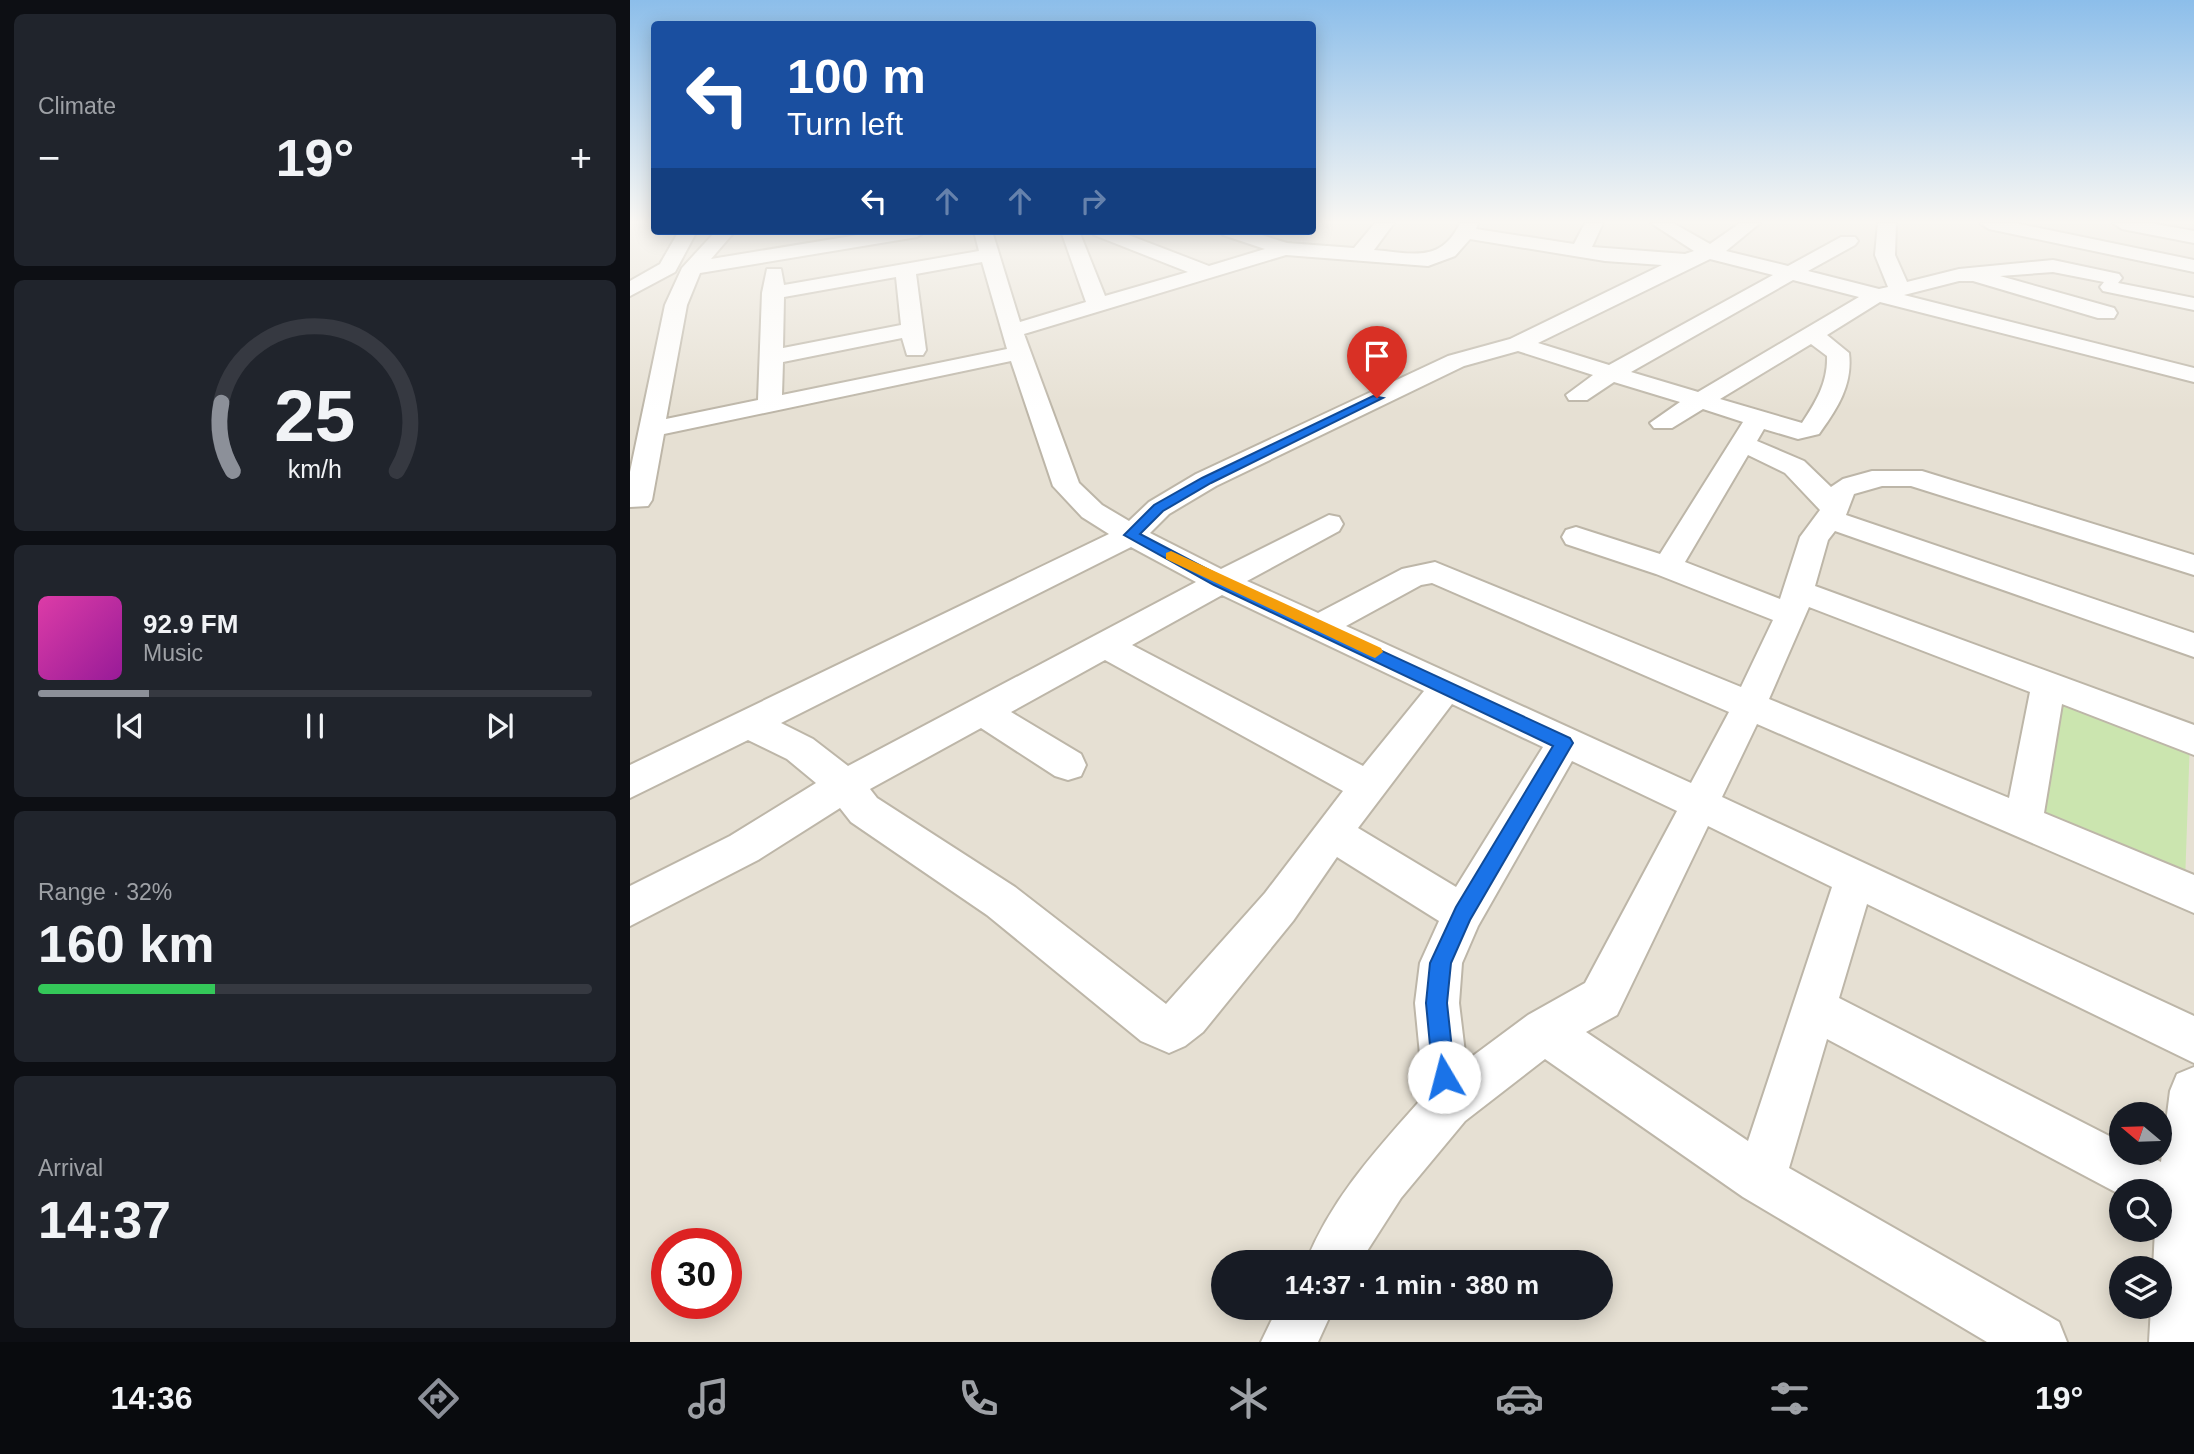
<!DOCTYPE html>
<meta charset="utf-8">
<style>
body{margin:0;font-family:Helvetica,sans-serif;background:#20242c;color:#f1f3f6;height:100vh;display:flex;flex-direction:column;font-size:26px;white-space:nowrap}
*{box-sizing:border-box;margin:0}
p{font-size:23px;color:#9ea1a6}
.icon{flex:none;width:38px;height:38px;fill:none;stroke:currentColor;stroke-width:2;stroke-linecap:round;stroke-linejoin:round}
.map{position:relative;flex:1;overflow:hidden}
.sheet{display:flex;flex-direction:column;gap:14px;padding:14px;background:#0d0f14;width:630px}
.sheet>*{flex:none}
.top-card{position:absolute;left:21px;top:21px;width:665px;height:214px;border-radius:7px;box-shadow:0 4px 18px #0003;background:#1a4fa0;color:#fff;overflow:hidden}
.needle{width:46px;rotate:289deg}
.controls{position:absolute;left:1479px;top:1102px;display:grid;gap:14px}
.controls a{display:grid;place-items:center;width:63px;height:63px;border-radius:50%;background:#171b24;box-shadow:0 4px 18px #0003;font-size:35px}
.speed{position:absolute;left:21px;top:1228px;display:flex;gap:14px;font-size:35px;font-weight:700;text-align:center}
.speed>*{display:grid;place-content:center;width:91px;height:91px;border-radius:50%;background:#171b24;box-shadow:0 4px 18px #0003;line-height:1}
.speed .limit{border:10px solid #d22;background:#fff;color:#111}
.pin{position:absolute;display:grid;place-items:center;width:60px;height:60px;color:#fff;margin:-72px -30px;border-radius:50% 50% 50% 0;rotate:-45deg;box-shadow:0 0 7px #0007}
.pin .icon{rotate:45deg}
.me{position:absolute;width:77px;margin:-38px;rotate:352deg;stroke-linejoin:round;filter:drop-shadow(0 0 5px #0008)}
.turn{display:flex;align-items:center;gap:24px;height:147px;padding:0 21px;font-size:32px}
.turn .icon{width:91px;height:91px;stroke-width:2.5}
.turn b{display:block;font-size:49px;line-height:60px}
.lanes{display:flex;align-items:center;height:66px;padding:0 21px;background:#0003;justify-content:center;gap:35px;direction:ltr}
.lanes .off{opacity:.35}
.big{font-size:52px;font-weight:600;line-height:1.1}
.sheet .card{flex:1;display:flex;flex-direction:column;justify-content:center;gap:10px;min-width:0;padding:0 24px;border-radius:10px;background:#20242c}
.sheet .dial{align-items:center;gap:0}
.dial svg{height:182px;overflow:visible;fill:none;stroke:#363941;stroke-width:7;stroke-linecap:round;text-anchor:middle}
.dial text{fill:#f1f3f6;stroke:none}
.song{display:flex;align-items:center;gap:21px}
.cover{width:84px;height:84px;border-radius:10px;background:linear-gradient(135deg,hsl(320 70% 55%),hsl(300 70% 35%))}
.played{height:7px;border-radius:4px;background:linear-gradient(90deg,#8c9099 20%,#363941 20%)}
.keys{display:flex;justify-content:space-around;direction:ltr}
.heat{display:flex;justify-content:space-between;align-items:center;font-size:38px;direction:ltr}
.charge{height:10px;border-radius:5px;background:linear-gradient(90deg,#34c759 32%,#363941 0)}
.trip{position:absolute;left:581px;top:1250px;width:402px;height:70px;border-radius:35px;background:#171b24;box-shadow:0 4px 18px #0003;font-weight:600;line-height:70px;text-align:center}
.tabs{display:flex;height:112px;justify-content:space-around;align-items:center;background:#090b0e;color:#9ea1a6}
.tabs .icon{width:49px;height:49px}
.tabs .selected{color:#8c9099}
.tabs b{font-size:32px;color:#f1f3f6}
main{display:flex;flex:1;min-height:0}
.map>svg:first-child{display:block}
.residential{fill:#e6e0d3;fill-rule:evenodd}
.green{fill:#cbe5af}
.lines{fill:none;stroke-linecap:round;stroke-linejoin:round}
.minor-casing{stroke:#bdb6a8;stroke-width:4}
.minor{fill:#fff;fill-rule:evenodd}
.route{fill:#1a73e8;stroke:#114b97;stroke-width:2}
.slow{fill:#f59e0b}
</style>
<main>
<section class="sheet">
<div class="card"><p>Climate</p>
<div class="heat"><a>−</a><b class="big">19°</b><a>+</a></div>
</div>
<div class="card dial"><svg viewBox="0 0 100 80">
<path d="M14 69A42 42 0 1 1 86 69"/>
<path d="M14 69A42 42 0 0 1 9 39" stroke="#8c9099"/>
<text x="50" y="56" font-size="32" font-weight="700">25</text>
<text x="50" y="72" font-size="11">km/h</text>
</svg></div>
<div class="card">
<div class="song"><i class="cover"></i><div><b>92.9 FM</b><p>Music</p></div></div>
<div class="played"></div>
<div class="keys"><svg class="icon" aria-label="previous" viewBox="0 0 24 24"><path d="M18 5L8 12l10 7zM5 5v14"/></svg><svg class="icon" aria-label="pause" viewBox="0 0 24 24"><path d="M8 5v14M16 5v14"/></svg><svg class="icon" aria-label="next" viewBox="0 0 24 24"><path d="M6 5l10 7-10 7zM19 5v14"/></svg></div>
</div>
<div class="card"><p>Range · 32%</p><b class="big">160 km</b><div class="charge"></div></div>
<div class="card"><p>Arrival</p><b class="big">14:37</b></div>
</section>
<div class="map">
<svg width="1564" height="1342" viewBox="0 0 1564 1342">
<rect width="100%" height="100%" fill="#f2eee5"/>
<path class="residential" d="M0,223H24V231H682L683,223H1564V1342H0ZM1491,1115H1530V1153H1491ZM1491,1192H1530V1230H1491ZM37,1244H96V1304H37ZM593,1262H971V1307H593ZM1491,1269H1530V1307H1491Z"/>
<path class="green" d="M1429,691L1560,739L1555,883L1408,822Z"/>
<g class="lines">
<defs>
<path id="minor" d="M745,223H764L744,250C781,253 811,264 830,223H848L846,229L944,244L955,223H973L962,247L1055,254L1064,251L1021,223H1043L1080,244L1110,223H1130L1096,251L1158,266L1211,237H1225L1228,241L1225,245L1178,271L1249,289L1258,287L1245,255L1248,223H1266L1265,255L1277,282L1329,269L1423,260L1489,274L1492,278L1488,283L1564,298V310L1473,291L1470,287L1474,282L1423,272L1370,276L1484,308L1487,313L1484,318H1468L1343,281H1329L1274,295L1564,368V382L1250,302L1197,335L1219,353C1223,385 1207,409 1189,434L1168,439L1134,429L1127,441L1174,461L1201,487L1213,479L1242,471H1292L1564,555V575L1281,486H1252L1224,494L1216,515L1564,633V657L1205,531L1198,540L1185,586L1564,725V755L1432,704L1414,813L1564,875V913L1127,724L1092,797L1564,1016V1063L1237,904L1209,998L1491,1142V1153H1513L1531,1162L1540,1091L1547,1074L1564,1067V1342H1519L1521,1307H1530V1269H1523L1525,1230H1530V1192H1491V1195L1197,1039L1159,1168L1429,1322L1437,1342H1357L1113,1197L915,1059L835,1121L771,1198L730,1262H676C702,1197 748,1148 794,1096L785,1003L790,963L809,921L707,857L663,921L573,1032L555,1046L539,1053L511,1041L357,915L221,822L210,808L128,860L0,926V886L100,836L186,783L157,759L118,740L0,798V765L479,534L452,517L423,486L381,361L34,434L22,500L18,506L0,507V472L35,305L52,268L86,231H105L81,259L252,231H296L287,237L70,273L57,305L36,419L128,400L132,293L137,269H151L154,285L349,251L344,231H362L390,322L456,302L431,231H449L475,296L558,272L464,235L462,231H488L579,266L635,249L593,235L591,231H619L657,243L724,248ZM840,239L975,261L1032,265L880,339L818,356L566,474L519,502L499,521L472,505L449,483L394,334L656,255L798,266L825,256ZM1080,259L1143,275L979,365L908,343ZM352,262L377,349L152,395L153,362L272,338L277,355H293L296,350L286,274ZM266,277L271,325L153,348L154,297ZM1163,280L1229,297L1068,392L1001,372ZM1181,344L1197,356C1198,382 1186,402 1172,423L1090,399ZM888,351L963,375L936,395L939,400H957L984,382L1050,402L1020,423L1024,428H1042L1073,409L1113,422L1030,554L946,527L936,530L932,537L936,544L1026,574L1143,620L1111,687L805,562L772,569L688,613L617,581L709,531L713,524L709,517L699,515L591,569L520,533L539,514L586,486L834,366ZM1118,455L1155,473L1190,510L1170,537L1150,599L1055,562ZM501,547L566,582L218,766L183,739L151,723ZM802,583L1099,712L1061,783L716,626L791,585ZM592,595L794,691L733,766L502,645ZM1179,607L1400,692L1379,798L1139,699ZM475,660L713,791L635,893L536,1004L385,887L247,798L240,789L351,728L425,776L438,780L451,776L456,765L451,754L381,712ZM822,704L913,747L826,887L728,828ZM942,761L1047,811L955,983L898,1015L836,1061L829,1003L832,963L848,926ZM1078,826L1202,887L1118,1141L956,1032L987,1015Z
M1350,223H1385L1564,260V272L1359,229Z
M1483,223H1520L1564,231V243L1492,229Z
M49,231H67L45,272L0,296V281L30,264Z
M648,1307H704L688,1342H631Z"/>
</defs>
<use href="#minor" class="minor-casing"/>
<use href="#minor" class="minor"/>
</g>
<linearGradient id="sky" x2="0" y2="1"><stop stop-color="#8cbeea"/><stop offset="0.54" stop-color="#f9f7f3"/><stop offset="1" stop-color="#f9f7f3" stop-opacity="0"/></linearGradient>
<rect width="1564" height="411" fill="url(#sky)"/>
<path class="route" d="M743,396L753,398L581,483L533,511L510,534L594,578L940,738L943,743L940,748L840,920L821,963L817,1003L825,1077L822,1084L814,1088L806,1084L803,1077L796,1003L800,963L826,907L923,746L584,585L494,535L524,505L572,478Z"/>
<path class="slow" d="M541,551L751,648L753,652L745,658L740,656L536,559V553Z"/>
</svg>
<div class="controls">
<a><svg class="needle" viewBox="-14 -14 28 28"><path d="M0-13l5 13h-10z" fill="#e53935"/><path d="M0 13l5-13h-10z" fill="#9ea1a6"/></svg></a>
<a><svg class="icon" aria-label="search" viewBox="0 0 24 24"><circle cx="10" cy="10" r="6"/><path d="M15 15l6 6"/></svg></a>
<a><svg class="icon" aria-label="layers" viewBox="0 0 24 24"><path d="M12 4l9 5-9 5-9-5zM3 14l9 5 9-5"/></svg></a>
</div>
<div class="speed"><div class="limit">30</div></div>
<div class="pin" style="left:747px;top:398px;background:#d93025"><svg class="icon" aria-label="arrive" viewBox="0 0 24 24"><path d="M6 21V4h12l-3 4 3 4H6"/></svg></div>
<svg class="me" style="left:814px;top:1077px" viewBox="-20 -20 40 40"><circle r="19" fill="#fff"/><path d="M0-13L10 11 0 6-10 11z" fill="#1a73e8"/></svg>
<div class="trip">14:37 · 1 min · 380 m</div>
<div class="top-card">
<div class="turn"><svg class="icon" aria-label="left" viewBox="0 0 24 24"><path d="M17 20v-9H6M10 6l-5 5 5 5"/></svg><div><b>100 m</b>Turn left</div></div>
<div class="lanes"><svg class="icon" aria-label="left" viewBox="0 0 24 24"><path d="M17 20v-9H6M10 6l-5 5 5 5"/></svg><svg class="icon off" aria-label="ahead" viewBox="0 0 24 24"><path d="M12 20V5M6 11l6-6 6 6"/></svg><svg class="icon off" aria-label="ahead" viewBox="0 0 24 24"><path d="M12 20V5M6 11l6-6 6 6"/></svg><svg class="icon off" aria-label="right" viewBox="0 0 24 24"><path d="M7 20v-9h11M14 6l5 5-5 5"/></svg></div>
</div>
</div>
</main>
<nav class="tabs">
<b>14:36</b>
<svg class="icon selected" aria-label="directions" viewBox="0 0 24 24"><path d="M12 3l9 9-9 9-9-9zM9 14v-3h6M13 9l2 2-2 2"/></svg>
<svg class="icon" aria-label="music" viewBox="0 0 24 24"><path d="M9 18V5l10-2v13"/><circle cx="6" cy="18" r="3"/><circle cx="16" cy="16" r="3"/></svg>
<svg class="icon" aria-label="phone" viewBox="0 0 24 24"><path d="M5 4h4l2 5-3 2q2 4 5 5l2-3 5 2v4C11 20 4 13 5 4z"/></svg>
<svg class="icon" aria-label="climate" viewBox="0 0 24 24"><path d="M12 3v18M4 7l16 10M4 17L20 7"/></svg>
<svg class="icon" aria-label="car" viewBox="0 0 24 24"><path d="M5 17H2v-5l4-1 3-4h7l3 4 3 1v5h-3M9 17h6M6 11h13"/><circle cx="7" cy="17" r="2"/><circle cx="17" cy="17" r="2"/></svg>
<svg class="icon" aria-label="filters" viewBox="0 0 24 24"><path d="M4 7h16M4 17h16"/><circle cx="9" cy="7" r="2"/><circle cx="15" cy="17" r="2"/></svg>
<b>19°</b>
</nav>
